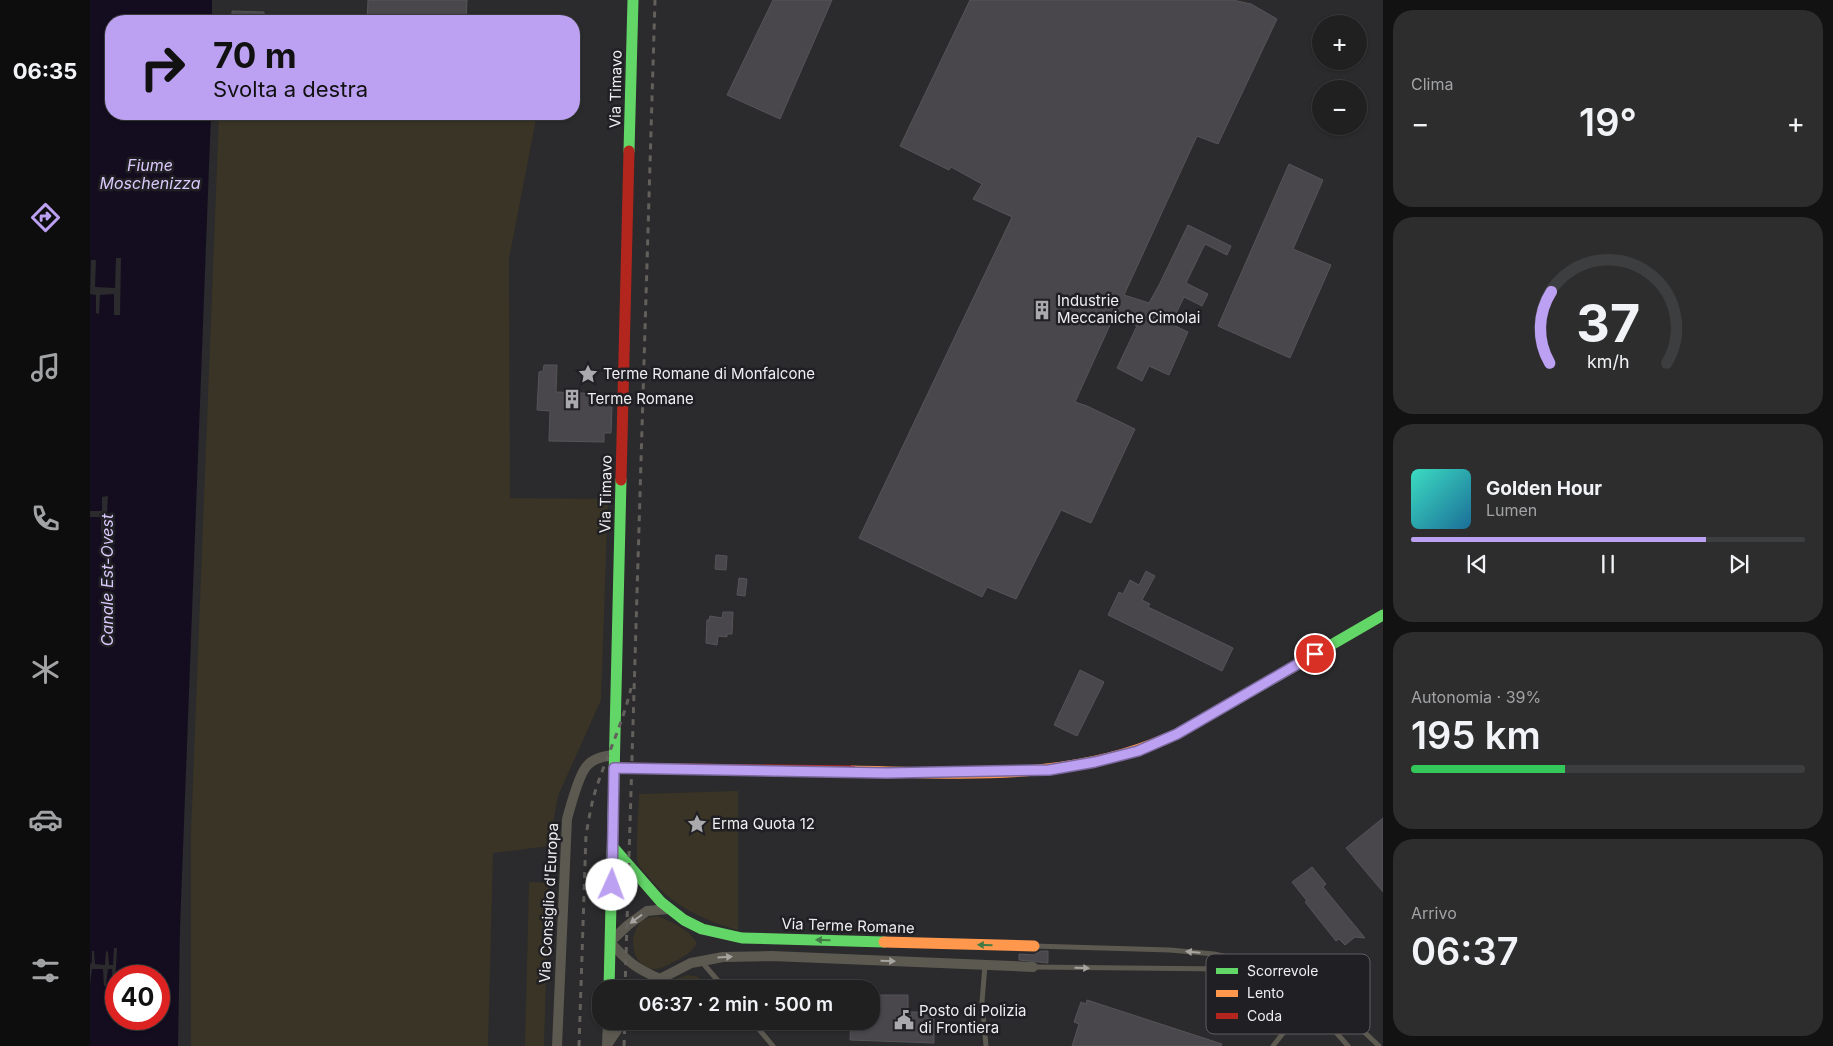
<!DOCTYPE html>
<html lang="it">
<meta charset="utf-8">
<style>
body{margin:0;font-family:Inter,sans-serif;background:#2d2d2e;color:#f1f3f6;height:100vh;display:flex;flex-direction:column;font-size:19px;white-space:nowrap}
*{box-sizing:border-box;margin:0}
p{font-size:16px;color:#a2a3a5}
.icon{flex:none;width:28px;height:28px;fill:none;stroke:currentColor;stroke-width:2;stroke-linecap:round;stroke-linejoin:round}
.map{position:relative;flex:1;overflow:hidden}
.panel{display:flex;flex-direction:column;gap:10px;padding:10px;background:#121212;width:450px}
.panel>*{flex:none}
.top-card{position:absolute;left:15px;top:15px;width:475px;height:105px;border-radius:20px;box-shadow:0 1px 4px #0004,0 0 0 1px #3d3e3f;background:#bca0f2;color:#111;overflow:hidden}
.controls{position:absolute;left:1222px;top:15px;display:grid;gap:10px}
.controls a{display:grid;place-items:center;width:55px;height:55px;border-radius:50%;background:#202021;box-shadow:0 1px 4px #0004,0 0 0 1px #3d3e3f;font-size:25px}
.speed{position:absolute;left:15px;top:965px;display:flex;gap:10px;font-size:25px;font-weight:700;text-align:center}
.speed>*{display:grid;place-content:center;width:65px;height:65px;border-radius:50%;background:#202021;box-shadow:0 1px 4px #0004,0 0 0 1px #3d3e3f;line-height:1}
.speed .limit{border:8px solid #d22;background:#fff;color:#111}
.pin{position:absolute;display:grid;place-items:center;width:42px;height:42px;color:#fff;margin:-21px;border:2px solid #fff;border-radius:50%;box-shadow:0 1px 5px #0007}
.me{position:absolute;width:55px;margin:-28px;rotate:2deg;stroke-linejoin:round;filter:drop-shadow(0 0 4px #0008)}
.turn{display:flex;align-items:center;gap:18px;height:105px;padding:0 25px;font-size:22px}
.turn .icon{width:65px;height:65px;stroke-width:2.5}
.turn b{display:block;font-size:35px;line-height:42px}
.big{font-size:38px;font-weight:600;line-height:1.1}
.panel .widget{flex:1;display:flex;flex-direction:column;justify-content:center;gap:8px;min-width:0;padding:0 18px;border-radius:20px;background:#2d2d2e}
.panel .dial{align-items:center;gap:0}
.dial svg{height:130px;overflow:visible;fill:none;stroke:#3d3e3f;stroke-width:7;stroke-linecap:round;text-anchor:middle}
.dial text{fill:#f1f3f6;stroke:none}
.song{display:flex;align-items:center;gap:15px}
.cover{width:60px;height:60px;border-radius:8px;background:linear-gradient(135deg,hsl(170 70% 55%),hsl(200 70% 35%))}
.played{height:5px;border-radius:2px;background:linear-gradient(90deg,#bca0f2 75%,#3d3e3f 75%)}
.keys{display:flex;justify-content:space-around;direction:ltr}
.heat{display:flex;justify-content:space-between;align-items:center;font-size:28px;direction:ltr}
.charge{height:8px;border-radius:4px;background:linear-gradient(90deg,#34c759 39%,#3d3e3f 0)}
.trip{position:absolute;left:502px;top:980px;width:288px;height:50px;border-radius:20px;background:#202021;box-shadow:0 1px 4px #0004,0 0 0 1px #3d3e3f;font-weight:600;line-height:50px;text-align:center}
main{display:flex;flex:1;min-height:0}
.tab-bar{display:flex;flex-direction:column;width:90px;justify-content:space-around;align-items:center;background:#0d0d0d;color:#a2a3a5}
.tab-bar .icon{width:35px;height:35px}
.tab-bar .on{color:#bca0f2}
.tab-bar b{font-size:22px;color:#f1f3f6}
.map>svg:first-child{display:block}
.green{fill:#393425}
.water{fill:#140d1f;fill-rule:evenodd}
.pier{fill:#2b2a2c}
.building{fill:#49474c;stroke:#555456}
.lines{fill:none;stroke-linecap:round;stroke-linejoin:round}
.path{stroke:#63605c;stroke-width:2;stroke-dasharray:2.5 2.5;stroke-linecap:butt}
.lane{stroke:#5c5950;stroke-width:5}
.street{stroke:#5c5950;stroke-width:10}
.fast{stroke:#63d668;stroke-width:11}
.slow{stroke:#ff974d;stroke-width:11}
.jam{stroke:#b3261e;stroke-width:11}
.rail{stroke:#63605c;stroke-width:3;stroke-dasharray:6 6;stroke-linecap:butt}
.oneway{fill:#a6a4a0}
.oneway2{fill:#427a46}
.route-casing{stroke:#7a689d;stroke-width:12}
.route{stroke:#bca0f2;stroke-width:9}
.labels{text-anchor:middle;stroke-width:5;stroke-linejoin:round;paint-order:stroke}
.street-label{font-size:15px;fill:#efeef1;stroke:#201f23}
.poi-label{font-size:15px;fill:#efeef1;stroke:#201f23;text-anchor:start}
.water-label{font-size:16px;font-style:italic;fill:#dacafd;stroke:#201f23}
.key{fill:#201f23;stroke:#5e5d61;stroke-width:1}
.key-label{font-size:14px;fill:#efeef1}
</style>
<main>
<nav class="tab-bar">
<b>06:35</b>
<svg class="icon on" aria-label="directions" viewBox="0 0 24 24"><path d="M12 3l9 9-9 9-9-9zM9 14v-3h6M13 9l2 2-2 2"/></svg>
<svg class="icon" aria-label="music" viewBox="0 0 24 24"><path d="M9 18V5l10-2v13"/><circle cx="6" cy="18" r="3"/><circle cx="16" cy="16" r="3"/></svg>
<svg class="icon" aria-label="phone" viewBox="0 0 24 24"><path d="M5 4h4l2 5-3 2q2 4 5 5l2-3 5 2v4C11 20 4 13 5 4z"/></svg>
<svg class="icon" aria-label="climate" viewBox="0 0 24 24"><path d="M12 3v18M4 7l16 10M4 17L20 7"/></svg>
<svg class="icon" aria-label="car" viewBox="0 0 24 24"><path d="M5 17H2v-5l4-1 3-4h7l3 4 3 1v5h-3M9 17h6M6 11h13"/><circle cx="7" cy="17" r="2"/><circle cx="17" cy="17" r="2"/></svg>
<svg class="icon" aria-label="filters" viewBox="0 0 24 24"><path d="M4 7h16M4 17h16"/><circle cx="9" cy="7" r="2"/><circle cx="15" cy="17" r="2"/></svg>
</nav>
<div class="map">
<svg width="1293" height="1046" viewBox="0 0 1293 1046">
<rect width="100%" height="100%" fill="#2b2a2c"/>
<path class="green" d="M129,114H447L419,259L420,498L518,499L511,700L468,796L459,846L403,853L398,1046H101V832Z
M648,791V930C614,921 579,904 557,875C554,872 549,867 548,863C545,856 549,805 549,794Z
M439,882L459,883L454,1046H435Z
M567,916C582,922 599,929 607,943C602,952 595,956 586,961C579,964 569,971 561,969C540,964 538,934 552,921C556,918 562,917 567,916Z
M598,975L609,977L613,986L612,989H571L586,979Z"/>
<path class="water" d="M0,0H122V21H21V114H121L90,928L88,1046H0ZM26,976H69V1019H26Z"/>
<path class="pier" d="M26,258H31L30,315H24V294L10,295L9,314L6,313V295L0,294L1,260H6L5,287L25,288Z
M18,496L16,532H11V517H0V511H12V497Z
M24,948H27L25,987L23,986L22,969H18L16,986H14L13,969H2L0,985V965L2,962V951H4L5,964L15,965L16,951L18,952L19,965H23Z"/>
<path class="building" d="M278,0H377L376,21H277Z
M683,0H742L690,119L637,95Z
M880,0H1143L1161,4L1187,19L1128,144L1107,136L1034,295L1059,303L1069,285L1098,225L1141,246L1137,255L1115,244L1096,283L1118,294L1112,306L1094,297L1081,324L1098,332L1079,375L1059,366L1052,381L1027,368L1047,326L1024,316L985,402L997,406L1045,429L1001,523L971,510L926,599L897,587L892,597L769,538L922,217L883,199L892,184L861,167L859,170L810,146Z
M142,11L174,12V21H142Z
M1199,164L1233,180L1203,249L1241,265L1200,358L1128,326Z
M454,365H467L466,392L516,394L515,405H522L521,433H514V442L459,441L460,411L447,410L449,372L453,371Z
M626,555L637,556L636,570L625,569Z
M1056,571L1065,576L1052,600L1060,604L1058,607L1143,648L1132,671L1018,615L1029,592L1033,594L1040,580L1049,585Z
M649,578L657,579L655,596L647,595Z
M633,612H643L642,634H637V637L628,636L627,645L616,643L617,620H619L620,616L632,618Z
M990,670L1014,682L987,736L964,725Z
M1293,818V892L1256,848Z
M1222,867L1236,884L1233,887L1275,938L1265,937L1255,945L1249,939L1246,941L1215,902L1217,901L1202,882Z
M951,951H958V963L929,960V954L944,955Z
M781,995H818V1012H844V1043L760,1040L761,1021H781Z
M997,1000L1132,1044L1131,1046H982L989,1024L984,1022L991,1002L996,1004Z"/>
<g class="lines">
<path class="path" d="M506,1021L507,993"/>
<path class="lane" d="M944,946L1080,950L1124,954L1156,961L1223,993L1253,1012L1289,1046
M611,961L635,989
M895,965L892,1002L896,1046
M943,967L1134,969L1165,973L1186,978
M662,1021L683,1046
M1183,1046L1201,1023L1225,1022L1243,1029L1258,1046"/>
<path class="street" d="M570,979C545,968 538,962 520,942L538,925L557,911L578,909
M560,989L570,979L601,963L633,957L682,956L943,967
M517,1045L533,1021
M517,1045L518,1021
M467,1046L477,819C481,805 488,777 496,767C503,758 514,756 524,755"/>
<path class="fast" d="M539,151L543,0
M1075,739L1087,734L1293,615
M523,847L571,902L594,920L612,929L652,938L794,942
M519,989L531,480"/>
<path class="slow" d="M762,771C867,773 977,782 1075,739
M794,942L944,946"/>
<path class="jam" d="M531,480L539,151
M524,768L762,771"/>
<path class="rail" d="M535,989L565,0
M489,1046L496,835C499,819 501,804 506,789C517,755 533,723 541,688
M534,1046L535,1021"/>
</g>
<defs><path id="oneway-solid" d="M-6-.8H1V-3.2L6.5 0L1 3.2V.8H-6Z" transform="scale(1.25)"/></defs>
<g class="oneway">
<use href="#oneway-solid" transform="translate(546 919) rotate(144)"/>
<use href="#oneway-solid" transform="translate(1103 952) rotate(-175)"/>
<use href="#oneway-solid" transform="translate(635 957) rotate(-4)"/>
<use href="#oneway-solid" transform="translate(798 961) rotate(2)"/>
<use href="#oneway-solid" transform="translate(992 968) rotate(1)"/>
</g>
<g class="oneway2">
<use href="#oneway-solid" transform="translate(733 940) rotate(-178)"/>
<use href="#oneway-solid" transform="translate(895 945) rotate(-178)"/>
</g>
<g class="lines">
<defs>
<path id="route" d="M522,885L524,768L797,773L959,770L1005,762L1048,751L1087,734L1225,654"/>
</defs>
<use href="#route" class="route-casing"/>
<use href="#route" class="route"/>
</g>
<defs>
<symbol id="building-bare" viewBox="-9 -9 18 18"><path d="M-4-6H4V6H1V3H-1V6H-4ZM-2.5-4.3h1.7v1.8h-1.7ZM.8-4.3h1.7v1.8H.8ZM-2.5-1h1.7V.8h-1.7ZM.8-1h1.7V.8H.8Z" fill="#aaa9ac" stroke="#201f23" stroke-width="2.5" paint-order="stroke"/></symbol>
<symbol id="sight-bare" viewBox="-9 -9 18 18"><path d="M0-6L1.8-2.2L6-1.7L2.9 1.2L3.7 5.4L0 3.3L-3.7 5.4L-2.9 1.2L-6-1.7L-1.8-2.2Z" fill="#aaa9ac" stroke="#201f23" stroke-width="2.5" paint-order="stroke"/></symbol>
<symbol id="civic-bare" viewBox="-9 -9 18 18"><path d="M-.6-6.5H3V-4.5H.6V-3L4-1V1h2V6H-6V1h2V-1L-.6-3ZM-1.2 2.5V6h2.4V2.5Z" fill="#aaa9ac" stroke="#201f23" stroke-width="2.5" paint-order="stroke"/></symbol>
</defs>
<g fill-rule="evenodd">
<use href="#building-bare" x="938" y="296" width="28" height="28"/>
<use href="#sight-bare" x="484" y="360" width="28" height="28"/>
<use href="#building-bare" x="468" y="385" width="28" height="28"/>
<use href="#sight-bare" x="593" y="810" width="28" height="28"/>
<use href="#civic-bare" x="800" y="1006" width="28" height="28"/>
</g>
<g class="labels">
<g class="street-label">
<text transform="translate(526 89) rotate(-89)" y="5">Via Timavo</text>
<text transform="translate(516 494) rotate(-89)" y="5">Via Timavo</text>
<text transform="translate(459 903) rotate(-87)" y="5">Via Consiglio d'Europa</text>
<text transform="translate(758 926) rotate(2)" y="5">Via Terme Romane</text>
</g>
<g class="poi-label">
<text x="967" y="306">Industrie<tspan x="967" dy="17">Meccaniche Cimolai</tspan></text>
<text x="513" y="379">Terme Romane di Monfalcone</text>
<text x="497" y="404">Terme Romane</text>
<text x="622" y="829">Erma Quota 12</text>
<text x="829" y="1016">Posto di Polizia<tspan x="829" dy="17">di Frontiera</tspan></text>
</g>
<g class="water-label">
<text x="60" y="171">Fiume<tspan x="60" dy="18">Moschenizza</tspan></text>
<text transform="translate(17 580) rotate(-90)" y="6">Canale Est-Ovest</text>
</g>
</g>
<rect x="1116" y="954" width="164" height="80" rx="8" class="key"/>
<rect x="1126" y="968" width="22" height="6" fill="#63d668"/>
<rect x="1126" y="990" width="22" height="7" fill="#ff974d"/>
<rect x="1126" y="1013" width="22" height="6" fill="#b3261e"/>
<g class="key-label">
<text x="1157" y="976">Scorrevole</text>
<text x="1157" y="998">Lento</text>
<text x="1157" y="1021">Coda</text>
</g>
</svg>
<div class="controls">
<a>+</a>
<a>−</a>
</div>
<div class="speed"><div class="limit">40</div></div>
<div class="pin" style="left:1225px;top:654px;background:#d93025"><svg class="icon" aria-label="arrive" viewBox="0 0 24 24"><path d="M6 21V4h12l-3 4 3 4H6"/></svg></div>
<svg class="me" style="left:522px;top:885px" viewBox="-20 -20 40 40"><circle r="19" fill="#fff"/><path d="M0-13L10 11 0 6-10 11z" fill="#bca0f2"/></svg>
<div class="trip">06:37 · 2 min · 500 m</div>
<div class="top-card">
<div class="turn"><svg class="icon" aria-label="right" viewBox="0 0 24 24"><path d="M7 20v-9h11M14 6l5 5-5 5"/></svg><div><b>70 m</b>Svolta a destra</div></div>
</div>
</div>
<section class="panel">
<div class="widget"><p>Clima</p>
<div class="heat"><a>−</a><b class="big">19°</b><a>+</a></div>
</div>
<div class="widget dial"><svg viewBox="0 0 100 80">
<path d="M14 69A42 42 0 1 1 86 69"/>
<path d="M14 69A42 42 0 0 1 15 25" stroke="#bca0f2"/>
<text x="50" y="56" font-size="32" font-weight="700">37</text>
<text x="50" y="72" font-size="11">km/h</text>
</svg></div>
<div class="widget">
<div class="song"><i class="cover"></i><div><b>Golden Hour</b><p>Lumen</p></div></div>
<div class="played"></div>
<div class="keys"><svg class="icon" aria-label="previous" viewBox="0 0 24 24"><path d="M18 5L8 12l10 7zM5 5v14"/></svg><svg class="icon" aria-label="pause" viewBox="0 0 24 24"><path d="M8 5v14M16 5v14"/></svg><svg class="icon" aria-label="next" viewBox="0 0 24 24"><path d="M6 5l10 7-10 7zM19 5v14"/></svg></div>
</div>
<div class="widget"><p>Autonomia · 39%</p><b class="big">195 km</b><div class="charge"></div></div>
<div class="widget"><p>Arrivo</p><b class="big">06:37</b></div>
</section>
</main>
